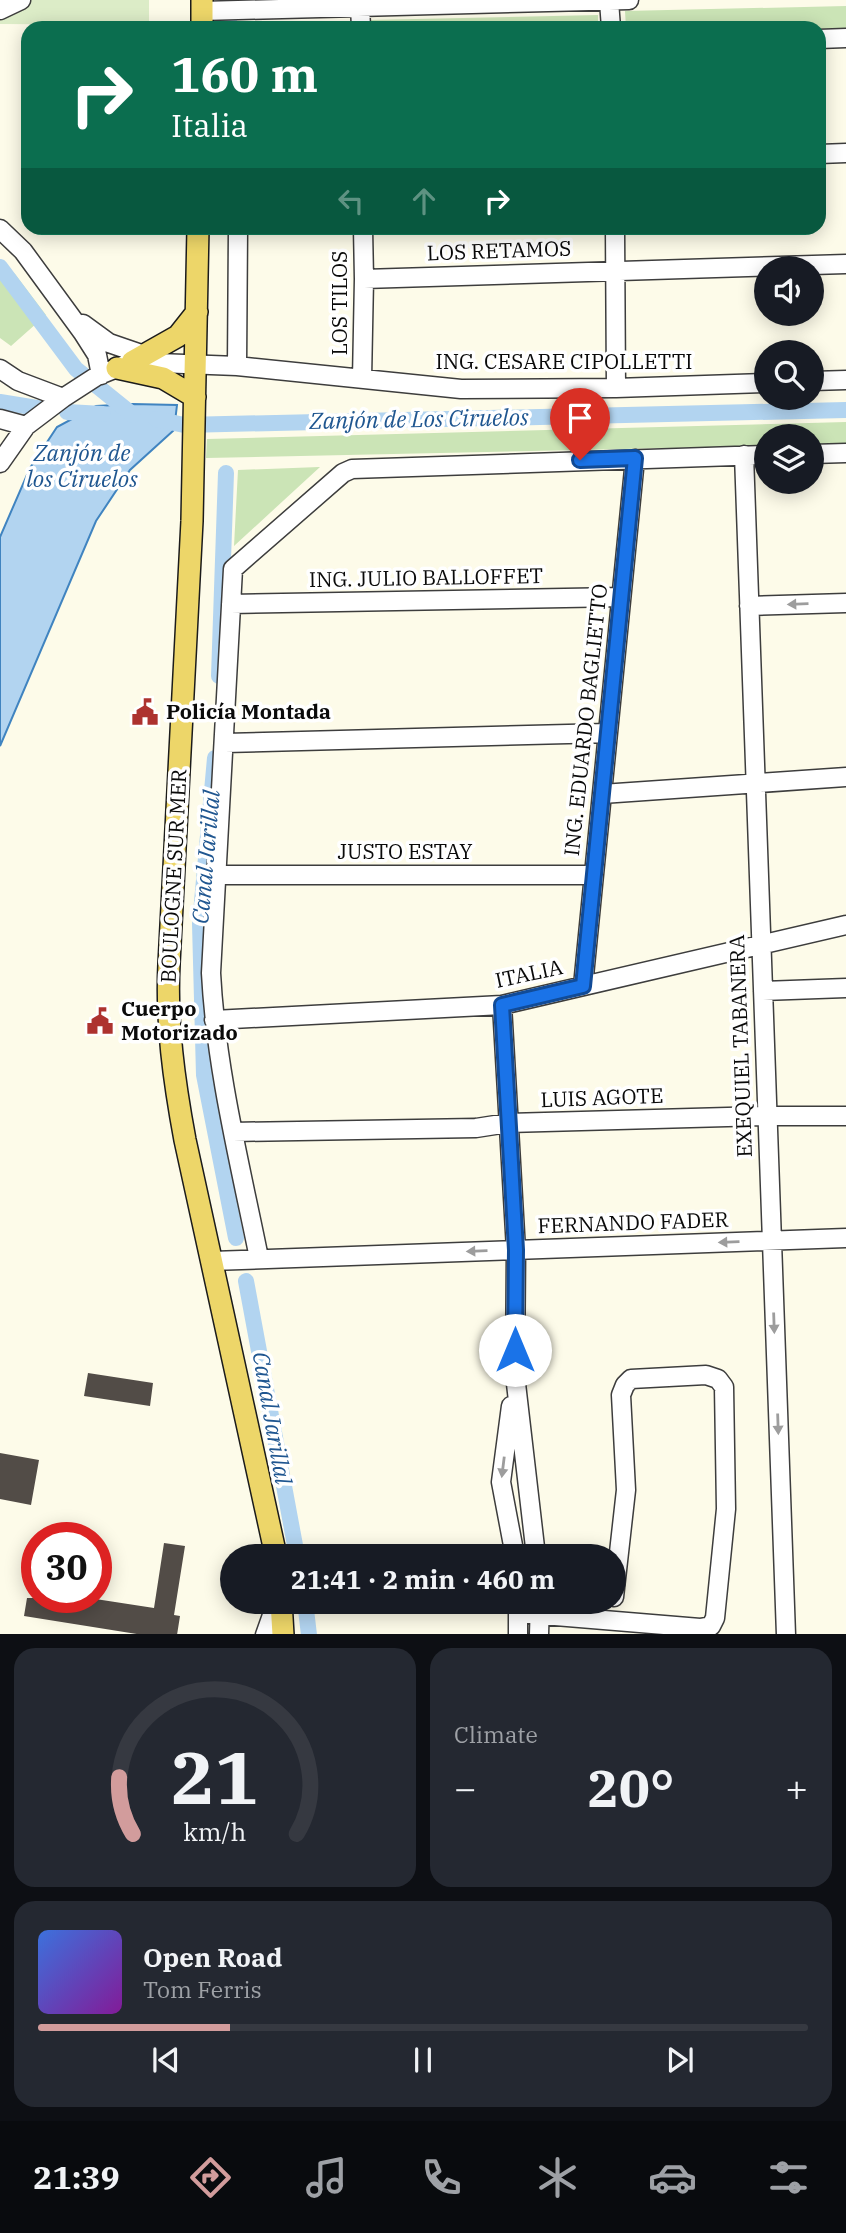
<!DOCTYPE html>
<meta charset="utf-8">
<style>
body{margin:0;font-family:"IBM Plex Serif",serif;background:#242831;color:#f1f3f6;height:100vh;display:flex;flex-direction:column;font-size:26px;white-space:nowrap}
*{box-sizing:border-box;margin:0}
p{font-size:23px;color:#9ea1a6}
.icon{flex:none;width:38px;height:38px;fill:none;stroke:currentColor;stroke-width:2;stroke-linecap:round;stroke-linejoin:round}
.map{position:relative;height:1634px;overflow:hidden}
.sheet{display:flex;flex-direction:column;gap:14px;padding:14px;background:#0d0f14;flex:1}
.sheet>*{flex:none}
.top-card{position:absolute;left:21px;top:21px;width:805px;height:214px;border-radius:21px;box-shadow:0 4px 18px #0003;background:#0b6e4f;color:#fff;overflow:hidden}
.tools{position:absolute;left:754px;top:256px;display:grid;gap:14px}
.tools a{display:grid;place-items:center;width:70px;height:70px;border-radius:50%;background:#171b24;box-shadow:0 4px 18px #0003;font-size:35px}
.speed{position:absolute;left:21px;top:1522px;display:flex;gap:14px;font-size:35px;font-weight:700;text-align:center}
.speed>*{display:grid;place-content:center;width:91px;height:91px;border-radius:50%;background:#171b24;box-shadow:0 4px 18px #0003;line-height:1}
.speed .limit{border:10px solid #d22;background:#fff;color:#111}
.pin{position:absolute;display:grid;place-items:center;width:60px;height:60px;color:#fff;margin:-72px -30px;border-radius:50% 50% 50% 0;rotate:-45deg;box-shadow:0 0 7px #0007}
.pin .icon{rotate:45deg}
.me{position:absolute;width:77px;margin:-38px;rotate:0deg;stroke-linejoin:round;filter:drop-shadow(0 0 5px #0008)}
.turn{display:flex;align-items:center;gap:24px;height:147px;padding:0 35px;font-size:32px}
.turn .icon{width:91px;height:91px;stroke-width:2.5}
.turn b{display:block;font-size:49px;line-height:60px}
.lanes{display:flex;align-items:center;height:66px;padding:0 35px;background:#0003;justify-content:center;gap:35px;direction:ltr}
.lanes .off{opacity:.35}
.big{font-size:52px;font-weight:700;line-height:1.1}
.sheet .tile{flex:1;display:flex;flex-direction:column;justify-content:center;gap:10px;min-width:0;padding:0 24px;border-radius:21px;background:#242831}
.sheet .dial{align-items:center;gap:0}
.dial svg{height:182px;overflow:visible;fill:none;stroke:#363941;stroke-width:7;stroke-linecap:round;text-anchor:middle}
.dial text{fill:#f1f3f6;stroke:none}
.song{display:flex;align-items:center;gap:21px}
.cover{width:84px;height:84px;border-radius:10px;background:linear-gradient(135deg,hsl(220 70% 55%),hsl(290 70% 35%))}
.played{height:7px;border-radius:4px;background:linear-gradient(90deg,#d29c9c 25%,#363941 25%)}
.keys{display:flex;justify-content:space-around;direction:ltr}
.heat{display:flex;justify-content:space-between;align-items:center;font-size:38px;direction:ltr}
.sheet .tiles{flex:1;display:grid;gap:14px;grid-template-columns:1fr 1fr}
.tile:last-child{grid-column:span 2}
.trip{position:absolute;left:220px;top:1544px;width:406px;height:70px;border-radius:35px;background:#171b24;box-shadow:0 4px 18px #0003;font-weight:700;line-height:70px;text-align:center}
.dock{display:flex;height:112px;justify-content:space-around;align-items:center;background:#090b0e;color:#9ea1a6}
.dock .icon{width:49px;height:49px}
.dock .selected{color:#d29c9c}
.dock b{font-size:32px;color:#f1f3f6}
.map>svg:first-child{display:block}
.green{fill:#cbe4b6}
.pitch{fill:#dcecc7}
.water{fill:#b2d4f0;stroke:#4084c0;stroke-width:2}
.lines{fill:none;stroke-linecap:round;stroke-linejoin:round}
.canal{stroke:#b2d4f0;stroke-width:16}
.building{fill:#524c47}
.minor-casing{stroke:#3d3d3d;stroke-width:21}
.major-casing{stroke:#1b1b1b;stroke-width:24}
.minor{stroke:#fff;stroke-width:18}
.major{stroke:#edd669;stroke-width:21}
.oneway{fill:#9d9d9d}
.route-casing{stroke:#114b97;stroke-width:18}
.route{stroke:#1a73e8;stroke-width:12}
.labels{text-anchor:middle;stroke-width:7;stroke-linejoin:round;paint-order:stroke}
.street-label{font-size:21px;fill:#0a0a0a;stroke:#fff}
.poi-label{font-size:21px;font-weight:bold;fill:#0a0a0a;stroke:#fff;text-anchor:start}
.water-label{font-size:23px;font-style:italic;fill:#1f5690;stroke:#fff}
</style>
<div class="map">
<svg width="846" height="1635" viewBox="0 0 846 1635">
<rect width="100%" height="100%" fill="#fdfbe9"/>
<path class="green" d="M846,6V33L819,34V28H626L625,11Z
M598,15V28H369V20Z
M0,260L15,274L46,315L11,346L0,338Z
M846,422V444L812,445V436H766V446L206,458L207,439Z
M319,467H320L234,546L238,470Z"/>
<path class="pitch" d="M0,0H149V25L0,24Z"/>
<path class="water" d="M133,404L177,405L174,430L130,470L96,521L0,746V537L30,468L57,427L96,406Z"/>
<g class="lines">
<path class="canal" d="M229,21V28
M0,267L76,369L133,415
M0,402L37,408
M67,412L103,414
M156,419L184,425L846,410
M219,676L226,473
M215,758L200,924L204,1075L236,1238
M246,1281L297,1556
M305,1601L309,1635"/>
</g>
<path class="building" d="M88,1373L153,1383L150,1406L84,1396Z
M0,1453L39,1460L31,1505L0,1499Z
M164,1543L185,1546L174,1615L180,1616L177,1635H143L24,1616L27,1598H89L154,1608Z"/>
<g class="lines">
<defs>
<path id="minor" d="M609,1L611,28
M360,6L361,28
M0,10L21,0
M202,11L629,0
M819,39L846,38
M819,154L846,153
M615,228L616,388
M0,229L23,251L83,333L97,355L101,375
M364,279L846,264
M83,324L109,343L144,355
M237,366L238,228
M0,369L18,381L63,398
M362,379L364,279L363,228
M812,381L846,380
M0,419L26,426
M812,454L846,453
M744,455L786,1635
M0,463L26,426L63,398L97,376L132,362L237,366L461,389L616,388L766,383
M231,604L621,597
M749,606L846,603
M225,743L608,733
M602,794L846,777
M217,875H594
M583,986L635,459
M763,991L846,988
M502,1005L516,1250L515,1375L536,1556
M214,1020L502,1005L846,925
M233,1132L476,1128L508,1123L767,1116H846
M259,1258C240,1164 216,1069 211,973L233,569L343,473L352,469L766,455
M212,1261L846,1238
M511,1406L501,1482L515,1556
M519,1613L700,1628L711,1626L715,1618L726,1509L724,1387L718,1379L706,1375L631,1379L625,1385L621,1395L626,1490L614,1597
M265,1635L277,1601
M518,1635V1601
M539,1635L540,1601"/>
<path id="major" d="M202,28V0
M198,228L192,521L169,964C166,1023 174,1081 185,1140L276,1556
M132,362L178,336L197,312
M117,368L163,378L195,397
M281,1601L283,1635"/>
</defs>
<use href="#minor" class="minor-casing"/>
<use href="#major" class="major-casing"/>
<use href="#minor" class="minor"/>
<use href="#major" class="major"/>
</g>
<defs><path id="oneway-solid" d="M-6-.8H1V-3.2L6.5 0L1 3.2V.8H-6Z" transform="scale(1.75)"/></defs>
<g class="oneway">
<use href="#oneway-solid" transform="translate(798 604) rotate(178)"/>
<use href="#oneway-solid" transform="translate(729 1242) rotate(178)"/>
<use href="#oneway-solid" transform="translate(477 1251) rotate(178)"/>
<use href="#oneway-solid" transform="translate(774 1323) rotate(88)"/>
<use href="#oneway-solid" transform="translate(778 1424) rotate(88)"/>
<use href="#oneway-solid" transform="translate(503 1467) rotate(97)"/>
</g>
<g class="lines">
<defs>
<path id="route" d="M515,1350L516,1250L502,1005L583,986L635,458L580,460"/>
</defs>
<use href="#route" class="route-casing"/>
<use href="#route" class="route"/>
</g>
<defs>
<symbol id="civic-bare" viewBox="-9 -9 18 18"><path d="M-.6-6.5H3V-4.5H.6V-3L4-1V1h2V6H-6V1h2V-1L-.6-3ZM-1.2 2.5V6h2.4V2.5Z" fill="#ad322f" stroke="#fff" stroke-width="2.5" paint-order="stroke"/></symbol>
</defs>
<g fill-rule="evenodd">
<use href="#civic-bare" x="126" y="693" width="38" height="38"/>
<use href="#civic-bare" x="81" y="1002" width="38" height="38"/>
</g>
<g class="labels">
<g class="street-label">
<text transform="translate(499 251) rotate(-2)" y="7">LOS RETAMOS</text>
<text transform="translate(340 303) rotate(-90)" y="7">LOS TILOS</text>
<text x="564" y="369">ING. CESARE CIPOLLETTI</text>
<text transform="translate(426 578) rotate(-1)" y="7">ING. JULIO BALLOFFET</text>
<text transform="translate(586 720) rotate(-84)" y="7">ING. EDUARDO BAGLIETTO</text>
<text x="405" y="859">JUSTO ESTAY</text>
<text transform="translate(174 876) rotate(-87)" y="7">BOULOGNE SUR MER</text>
<text transform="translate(529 974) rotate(-12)" y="7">ITALIA</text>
<text transform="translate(741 1046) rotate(-92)" y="7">EXEQUIEL TABANERA</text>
<text transform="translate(602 1098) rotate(-2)" y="7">LUIS AGOTE</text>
<text transform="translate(633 1223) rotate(-2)" y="7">FERNANDO FADER</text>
</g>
<g class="poi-label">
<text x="166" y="719">Policía Montada</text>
<text x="121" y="1016">Cuerpo<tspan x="121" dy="24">Motorizado</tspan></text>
</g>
<g class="water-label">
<text transform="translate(419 419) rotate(-1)" y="8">Zanjón de Los Ciruelos</text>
<text x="82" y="461">Zanjón de<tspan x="82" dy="26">los Ciruelos</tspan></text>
<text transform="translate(206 857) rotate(-85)" y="8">Canal Jarillal</text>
<text transform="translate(272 1418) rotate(80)" y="8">Canal Jarillal</text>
</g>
</g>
</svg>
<div class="tools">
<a><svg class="icon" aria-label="sound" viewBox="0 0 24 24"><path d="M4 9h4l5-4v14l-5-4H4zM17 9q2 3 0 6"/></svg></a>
<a><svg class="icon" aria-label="search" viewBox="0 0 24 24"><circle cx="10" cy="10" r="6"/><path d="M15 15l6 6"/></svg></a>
<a><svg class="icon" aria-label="layers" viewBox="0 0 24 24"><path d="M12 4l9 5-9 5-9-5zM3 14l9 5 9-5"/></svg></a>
</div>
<div class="speed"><div class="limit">30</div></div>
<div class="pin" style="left:580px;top:460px;background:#d93025"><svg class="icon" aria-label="arrive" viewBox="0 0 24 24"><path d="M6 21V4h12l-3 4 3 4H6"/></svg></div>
<svg class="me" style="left:515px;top:1350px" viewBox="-20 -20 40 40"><circle r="19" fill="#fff"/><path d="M0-13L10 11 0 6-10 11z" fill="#1a73e8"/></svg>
<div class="trip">21:41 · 2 min · 460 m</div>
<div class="top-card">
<div class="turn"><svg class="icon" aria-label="right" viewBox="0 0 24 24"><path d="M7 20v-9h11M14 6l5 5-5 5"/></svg><div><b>160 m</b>Italia</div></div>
<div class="lanes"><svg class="icon off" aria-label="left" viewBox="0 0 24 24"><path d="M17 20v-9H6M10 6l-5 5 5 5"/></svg><svg class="icon off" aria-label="ahead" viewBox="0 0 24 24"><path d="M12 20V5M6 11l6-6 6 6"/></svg><svg class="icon" aria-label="right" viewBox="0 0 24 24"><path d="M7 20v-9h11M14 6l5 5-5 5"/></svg></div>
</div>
</div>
<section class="sheet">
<div class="tiles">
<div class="tile dial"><svg viewBox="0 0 100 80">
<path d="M14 69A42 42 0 1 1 86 69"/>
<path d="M14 69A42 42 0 0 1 8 44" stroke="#d29c9c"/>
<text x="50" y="56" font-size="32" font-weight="700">21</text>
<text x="50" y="72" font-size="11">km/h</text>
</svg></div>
<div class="tile"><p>Climate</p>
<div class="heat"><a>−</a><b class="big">20°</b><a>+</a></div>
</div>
<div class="tile">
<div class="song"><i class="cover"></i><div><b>Open Road</b><p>Tom Ferris</p></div></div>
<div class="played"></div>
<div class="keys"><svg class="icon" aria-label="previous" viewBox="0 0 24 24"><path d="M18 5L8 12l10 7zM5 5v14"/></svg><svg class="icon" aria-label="pause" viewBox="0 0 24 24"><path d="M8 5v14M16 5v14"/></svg><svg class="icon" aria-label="next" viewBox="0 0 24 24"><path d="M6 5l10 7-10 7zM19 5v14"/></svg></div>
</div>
</div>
</section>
<nav class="dock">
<b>21:39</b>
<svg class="icon selected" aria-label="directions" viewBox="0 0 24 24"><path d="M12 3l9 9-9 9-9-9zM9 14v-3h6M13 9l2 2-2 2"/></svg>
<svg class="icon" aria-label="music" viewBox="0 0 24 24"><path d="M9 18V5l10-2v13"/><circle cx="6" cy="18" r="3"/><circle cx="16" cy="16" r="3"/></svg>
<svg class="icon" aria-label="phone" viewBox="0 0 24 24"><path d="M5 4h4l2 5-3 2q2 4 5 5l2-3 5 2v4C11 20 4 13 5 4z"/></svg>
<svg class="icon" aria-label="climate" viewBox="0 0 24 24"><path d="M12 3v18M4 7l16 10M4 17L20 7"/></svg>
<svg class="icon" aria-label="car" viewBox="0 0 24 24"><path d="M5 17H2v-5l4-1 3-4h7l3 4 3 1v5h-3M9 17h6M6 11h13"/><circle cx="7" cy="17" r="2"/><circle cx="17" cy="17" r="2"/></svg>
<svg class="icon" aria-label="filters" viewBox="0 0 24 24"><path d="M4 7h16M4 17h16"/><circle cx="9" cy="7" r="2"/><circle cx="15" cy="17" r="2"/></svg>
</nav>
